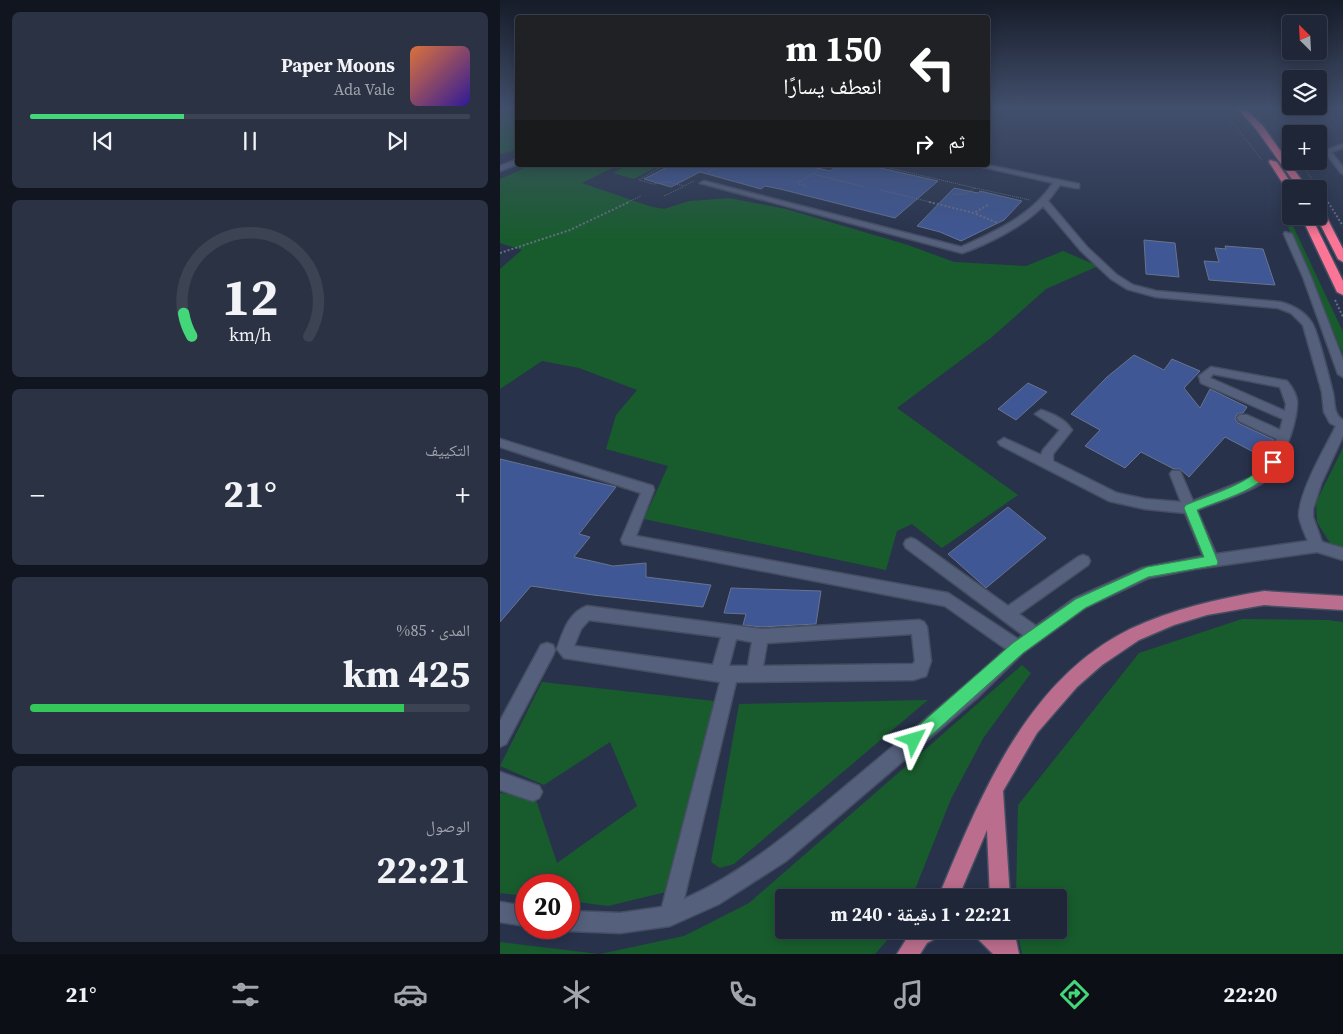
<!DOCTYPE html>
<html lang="ar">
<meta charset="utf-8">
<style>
body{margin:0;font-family:"Source Serif 4","Noto Naskh Arabic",serif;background:#2b3243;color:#f1f3f6;direction:rtl;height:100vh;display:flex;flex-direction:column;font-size:19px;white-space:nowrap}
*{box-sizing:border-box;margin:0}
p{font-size:16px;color:#a1a5ae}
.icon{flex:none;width:28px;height:28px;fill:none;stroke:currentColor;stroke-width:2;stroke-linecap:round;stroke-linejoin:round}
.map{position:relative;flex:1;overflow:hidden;direction:ltr}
.panel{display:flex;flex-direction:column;gap:12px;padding:12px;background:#10151f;width:500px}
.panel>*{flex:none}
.hud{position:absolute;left:15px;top:15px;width:475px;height:152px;border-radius:5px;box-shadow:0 2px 12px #0003,0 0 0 1px #3c4353;direction:rtl;background:#202124;color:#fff;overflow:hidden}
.needle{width:32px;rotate:336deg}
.controls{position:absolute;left:782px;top:15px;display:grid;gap:10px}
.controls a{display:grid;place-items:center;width:45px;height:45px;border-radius:5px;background:#1e2638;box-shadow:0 2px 12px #0003,0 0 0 1px #3c4353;font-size:25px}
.speed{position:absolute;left:15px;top:874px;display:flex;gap:10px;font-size:25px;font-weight:700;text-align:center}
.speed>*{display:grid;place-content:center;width:65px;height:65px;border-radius:50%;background:#1e2638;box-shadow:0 2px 12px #0003,0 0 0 1px #3c4353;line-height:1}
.speed .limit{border:8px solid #d22;background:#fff;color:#111}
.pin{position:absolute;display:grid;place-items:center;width:42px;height:42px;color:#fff;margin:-21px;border-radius:10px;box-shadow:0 2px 8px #0006}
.me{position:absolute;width:55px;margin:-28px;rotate:50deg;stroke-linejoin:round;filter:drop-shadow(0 0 4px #0008)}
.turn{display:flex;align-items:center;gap:18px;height:105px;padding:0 25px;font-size:22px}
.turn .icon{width:65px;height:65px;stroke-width:2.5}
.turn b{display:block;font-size:35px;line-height:42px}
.then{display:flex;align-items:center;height:48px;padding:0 25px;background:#0003;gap:10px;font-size:19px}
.big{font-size:38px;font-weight:700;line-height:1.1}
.panel .card{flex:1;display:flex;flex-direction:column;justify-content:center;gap:8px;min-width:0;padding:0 18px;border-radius:8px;background:#2b3243}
.panel .dial{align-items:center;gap:0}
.dial svg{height:130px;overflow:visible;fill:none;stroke:#3c4353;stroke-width:7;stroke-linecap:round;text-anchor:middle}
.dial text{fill:#f1f3f6;stroke:none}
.song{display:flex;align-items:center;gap:15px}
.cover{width:60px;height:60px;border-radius:8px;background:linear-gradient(135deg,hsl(20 70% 55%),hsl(250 70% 35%))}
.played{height:5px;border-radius:2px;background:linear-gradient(90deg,#44d77a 35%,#3c4353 35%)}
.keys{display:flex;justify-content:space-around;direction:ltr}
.heat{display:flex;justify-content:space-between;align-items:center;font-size:28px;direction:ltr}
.charge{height:8px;border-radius:4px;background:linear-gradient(90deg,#34c759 85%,#3c4353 0)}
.trip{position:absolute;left:275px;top:889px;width:292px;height:50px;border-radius:5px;background:#1e2638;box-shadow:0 2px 12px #0003,0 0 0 1px #3c4353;font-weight:700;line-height:50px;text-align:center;direction:rtl}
.menu{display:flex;height:80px;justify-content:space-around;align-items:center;background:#0c0f16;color:#a1a5ae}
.menu .icon{width:35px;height:35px}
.menu .on{color:#44d77a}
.menu b{font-size:22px;color:#f1f3f6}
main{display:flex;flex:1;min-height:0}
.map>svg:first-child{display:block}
.green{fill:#185c2d}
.building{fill:#3f5794;stroke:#67738f}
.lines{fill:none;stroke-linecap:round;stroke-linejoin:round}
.minor-casing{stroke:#454e62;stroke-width:3}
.major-casing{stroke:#454e62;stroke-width:3}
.highway-casing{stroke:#454e62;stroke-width:3}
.path-far1{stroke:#666f84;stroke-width:1;stroke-dasharray:1 1;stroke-linecap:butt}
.path{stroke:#666f84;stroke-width:2;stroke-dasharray:2 2;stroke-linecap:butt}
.minor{fill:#55607c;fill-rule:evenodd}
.major{fill:#ba6d8c;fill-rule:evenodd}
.highway{fill:#fd7596;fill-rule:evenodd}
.route{fill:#44d77a;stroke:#2c8c4f}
</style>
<main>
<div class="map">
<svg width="843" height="954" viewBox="0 0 843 954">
<rect width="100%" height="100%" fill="#28324b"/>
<path class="green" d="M0,107H18L17,150L0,154Z
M31,165H118L82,183L149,206L164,209L189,201L229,198L286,209L408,245L454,262L526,266L563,251L598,266L546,289L492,337L397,408L518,495L442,548L412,524L397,531L386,570L144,519L168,466L106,449L116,415L137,390L79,368L42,361L0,389V269L22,250L0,243V179Z
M128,165H160L134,179L113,173Z
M793,226L843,332V354L788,227Z
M843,448V548L830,543L817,522L816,502Z
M742,619L828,620L843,622V954H522L517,930H559V898L516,897L518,805L639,653Z
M522,665L531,673L484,737L451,799L412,897L284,898V930H396L375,954H100L184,936L249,903Z
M42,682L214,701L166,892L108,906L69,901V885H26V896L0,893V793L35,797L57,863L137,806L110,742L44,785L0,766Z
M428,700L234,864L220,868L211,862L239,704Z
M0,942L99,954H0Z"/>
<path class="building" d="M171,165H304L330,171L339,165H367L438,181L395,218L280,189L265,186L261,189L200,172L171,187L144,179Z
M454,188L478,193L480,191L522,201L504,220L461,241L440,232L417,226Z
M644,240L675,243L679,277L646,274Z
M725,246L763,249L775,285L709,280L704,261L719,262L715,248L726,249Z
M634,355L664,370L672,359L700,371L684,388L700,408L710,389L747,407L743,413L737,414L735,419L738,423L774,440L772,446L763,457L725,437L689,477L680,469H674L641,452L625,468L585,446L600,430L571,414L607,377Z
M528,383L547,392L516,420L498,409Z
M0,459L116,487L79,534L90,537L74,557L113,566L146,563V577L211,585L203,607L93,595L31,586L0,622Z
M508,507L546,538L486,588L448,554Z
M231,588L321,591L316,624L261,627L243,625L246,614L224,613Z"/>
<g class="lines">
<defs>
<path id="minor" d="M843,144V148L831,152L843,167V174L841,173L824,151Z
M18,159V164L0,171V166Z
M474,165H487L579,184V188H576L560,185L548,201L587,247L617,275L633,285L656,291L780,302C792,305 805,312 812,323C817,330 830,381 833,393C835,403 833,414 843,420V436L821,484L813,509V517L822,542L843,548V560L817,552L695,569L649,578L585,608L523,653L478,697L286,861L219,904L170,926L120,933L69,931L62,928H69V911L120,913L162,907L220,682L64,658L57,649C63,632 68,613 87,606L261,629L419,620L424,622L427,627L431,661L426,676L413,680L236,682L184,899C248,871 300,824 354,779C405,736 457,694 506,649L445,606L123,544L121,540L141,493L0,447V439L153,486L154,490L136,536L448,593L518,639L523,635L406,548L404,544L406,540L411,538L416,540L508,606L578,557L583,555L588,557L590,561L588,565L519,614L536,626L575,598L642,568L703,556L685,513L645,509L609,501L500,445L498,442L504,438L541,455L543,450L560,430L535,414L541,410C553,414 565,419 572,430L553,454V461L617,493L645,499L681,502L670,474L672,471H680L693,501L753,477L763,468L777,439L739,421L737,418L739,415H747L780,430L783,419L701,383L699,376L711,367L787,381C792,387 798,397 797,405C796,426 780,473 761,484C742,495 718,502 697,510L716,554L808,541C805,534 800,524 799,516C799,492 825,448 836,426L830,423L824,412L822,392L803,325L791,313L778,308L656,297L627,289L611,279L581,251L543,206C525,225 487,245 462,253L200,183L204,181L461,247C496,231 531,216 553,183ZM713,374L780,387L786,404L785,411L710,378ZM89,620L221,637L213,665L74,646L81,629ZM412,634L415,661L413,664L263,666L267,643ZM236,639L252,642L248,666H229Z
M785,232L792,234L811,277L843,360V377L838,374L803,277L784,234Z
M47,643L53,645L55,650L53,655L6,744L0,747V721L41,645Z
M0,772L39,786L42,792L39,798L33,801L0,790Z
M0,902L26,906V926L0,922Z"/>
<path id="major" d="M764,591L843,596V610L764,605L707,615L674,625L639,640L602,665L577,687L537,733L503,791L510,898H490L487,830L458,898H438C480,797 526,680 630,629C673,609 717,599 764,591Z
M412,930H441L438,937L427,943L420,954H397Z
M473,930H514L519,954H493L476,937Z"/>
<path id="highway" d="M736,107H743L762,125L808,189H799L756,129Z
M770,160L777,162L795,189H791V193L787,190L769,162Z
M819,209L824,212L843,249V262L838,259L816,216H819Z
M801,216H811L843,281V295L837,292Z"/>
</defs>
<use href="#minor" class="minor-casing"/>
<use href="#major" class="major-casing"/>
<use href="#highway" class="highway-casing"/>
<path class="path-far1" d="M720,107L762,160
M799,161L829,203
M164,165L139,180L153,184L168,182L184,186L194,181
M377,165L475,188L465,194H452
M206,174L221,165
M313,174L326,165
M297,183L313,174L365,187
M299,184L307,186
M475,188L530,200
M381,190L434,203
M164,196L183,187
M784,197L788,203
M126,203L141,196"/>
<path class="path" d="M429,202L474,213L488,205
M787,202L791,208
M828,202L843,226
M476,214L498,223
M0,253L70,230L129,202
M835,300L843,317"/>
<use href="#minor" class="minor"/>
<use href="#major" class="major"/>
<use href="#highway" class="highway"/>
</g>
<linearGradient id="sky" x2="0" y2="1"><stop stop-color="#161c29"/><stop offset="0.45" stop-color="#424f6c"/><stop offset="1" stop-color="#424f6c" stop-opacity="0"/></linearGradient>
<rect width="843" height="240" fill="url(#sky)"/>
<path class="route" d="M773,458L778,462C763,490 725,498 697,510L718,562L717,565L648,577L585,608L523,653L419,746L414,748L408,746L406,740L408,735L513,643L576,599L647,567L704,557L684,508L686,505C712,494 754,483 769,459Z"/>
</svg>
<div class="controls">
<a><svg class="needle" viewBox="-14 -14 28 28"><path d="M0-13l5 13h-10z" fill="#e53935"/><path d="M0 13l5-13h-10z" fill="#a1a5ae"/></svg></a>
<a><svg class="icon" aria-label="layers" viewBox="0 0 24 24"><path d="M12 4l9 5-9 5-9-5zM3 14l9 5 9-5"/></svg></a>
<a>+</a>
<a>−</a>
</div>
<div class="speed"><div class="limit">20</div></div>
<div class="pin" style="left:773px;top:462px;background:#d93025"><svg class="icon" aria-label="arrive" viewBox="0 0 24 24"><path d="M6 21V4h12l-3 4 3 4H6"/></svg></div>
<svg class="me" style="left:414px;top:740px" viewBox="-20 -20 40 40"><path d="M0-17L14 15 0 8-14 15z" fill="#44d77a" stroke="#fff" stroke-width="4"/></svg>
<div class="trip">22:21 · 1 دقيقة · 240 m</div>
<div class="hud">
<div class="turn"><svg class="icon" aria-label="left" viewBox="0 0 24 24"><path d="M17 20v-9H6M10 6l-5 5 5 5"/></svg><div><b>150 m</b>انعطف يسارًا</div></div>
<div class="then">ثم<svg class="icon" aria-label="right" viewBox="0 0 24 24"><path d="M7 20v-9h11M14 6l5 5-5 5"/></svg></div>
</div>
</div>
<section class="panel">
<div class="card">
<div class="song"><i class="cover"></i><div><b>Paper Moons</b><p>Ada Vale</p></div></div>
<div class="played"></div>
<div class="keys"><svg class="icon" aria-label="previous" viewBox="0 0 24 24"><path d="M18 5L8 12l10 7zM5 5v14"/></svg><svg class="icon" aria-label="pause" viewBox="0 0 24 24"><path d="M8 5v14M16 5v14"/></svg><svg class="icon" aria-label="next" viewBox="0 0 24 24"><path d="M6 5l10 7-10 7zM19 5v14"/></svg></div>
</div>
<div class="card dial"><svg viewBox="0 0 100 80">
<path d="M14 69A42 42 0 1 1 86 69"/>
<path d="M14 69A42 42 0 0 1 9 55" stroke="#44d77a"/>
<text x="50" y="56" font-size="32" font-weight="700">12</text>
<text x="50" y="72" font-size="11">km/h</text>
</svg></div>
<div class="card"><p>التكييف</p>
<div class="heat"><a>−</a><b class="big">21°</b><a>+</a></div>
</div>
<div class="card"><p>المدى · 85%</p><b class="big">425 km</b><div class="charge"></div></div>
<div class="card"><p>الوصول</p><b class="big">22:21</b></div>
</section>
</main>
<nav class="menu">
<b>22:20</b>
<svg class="icon on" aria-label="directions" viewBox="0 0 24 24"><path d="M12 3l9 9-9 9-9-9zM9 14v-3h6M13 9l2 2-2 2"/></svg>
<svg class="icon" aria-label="music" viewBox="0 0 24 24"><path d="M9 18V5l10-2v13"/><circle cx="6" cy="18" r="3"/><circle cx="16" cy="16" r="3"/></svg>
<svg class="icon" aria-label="phone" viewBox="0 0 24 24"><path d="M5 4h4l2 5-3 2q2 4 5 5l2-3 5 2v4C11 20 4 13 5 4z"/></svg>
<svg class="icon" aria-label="climate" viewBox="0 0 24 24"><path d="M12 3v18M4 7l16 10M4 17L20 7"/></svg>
<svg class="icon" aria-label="car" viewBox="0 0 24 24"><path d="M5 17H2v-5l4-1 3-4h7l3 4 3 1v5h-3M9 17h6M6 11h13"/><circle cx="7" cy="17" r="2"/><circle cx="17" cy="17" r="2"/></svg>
<svg class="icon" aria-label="filters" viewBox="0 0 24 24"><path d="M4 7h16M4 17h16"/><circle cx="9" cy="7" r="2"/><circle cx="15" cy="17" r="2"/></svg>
<b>21°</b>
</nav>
